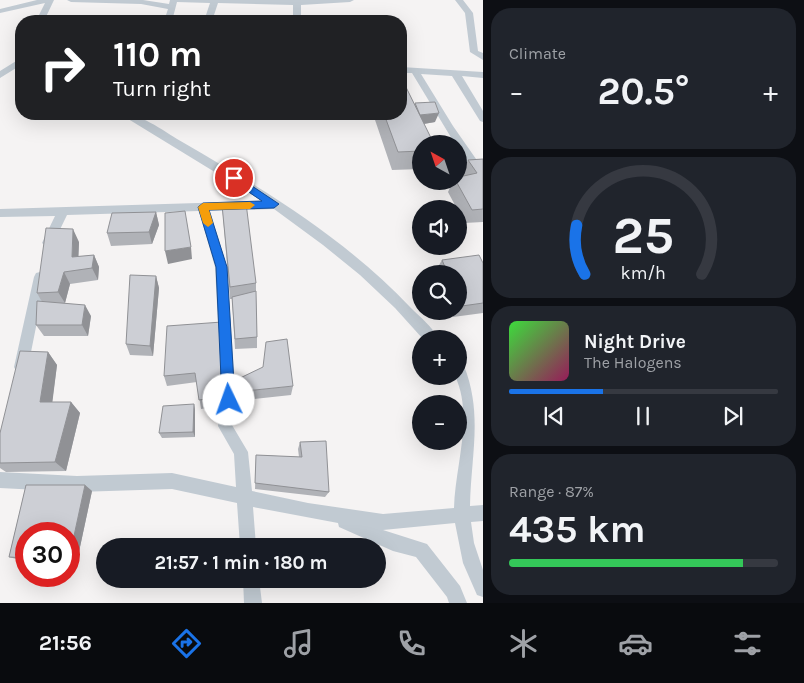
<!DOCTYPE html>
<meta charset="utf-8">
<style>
body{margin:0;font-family:Karla,sans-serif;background:#20242c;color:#f1f3f6;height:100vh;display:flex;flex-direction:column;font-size:19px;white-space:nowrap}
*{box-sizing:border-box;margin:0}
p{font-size:16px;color:#9ea1a6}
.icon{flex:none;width:28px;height:28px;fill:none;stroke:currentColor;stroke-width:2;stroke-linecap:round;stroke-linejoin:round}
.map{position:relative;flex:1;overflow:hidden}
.drawer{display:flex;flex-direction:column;gap:8px;padding:8px;background:#0d0f14;width:321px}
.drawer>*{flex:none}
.top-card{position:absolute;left:15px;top:15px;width:392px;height:105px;border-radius:20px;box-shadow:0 5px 20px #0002;background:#202124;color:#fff;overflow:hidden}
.needle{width:32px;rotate:320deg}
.controls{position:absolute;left:412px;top:135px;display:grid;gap:10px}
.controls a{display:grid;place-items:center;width:55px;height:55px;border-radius:50%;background:#171b24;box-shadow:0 5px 20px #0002;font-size:25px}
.speed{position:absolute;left:15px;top:522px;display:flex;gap:10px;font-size:25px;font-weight:700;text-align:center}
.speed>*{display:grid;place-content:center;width:65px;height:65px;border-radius:50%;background:#171b24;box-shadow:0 5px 20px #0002;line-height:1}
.speed .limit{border:8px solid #d22;background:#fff;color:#111}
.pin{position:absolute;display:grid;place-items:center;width:42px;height:42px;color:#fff;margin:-21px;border:2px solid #fff;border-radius:50%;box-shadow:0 1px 5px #0007}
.me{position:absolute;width:55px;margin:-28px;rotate:357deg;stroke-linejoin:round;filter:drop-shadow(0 0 4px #0008)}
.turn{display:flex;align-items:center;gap:18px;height:105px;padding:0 15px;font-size:22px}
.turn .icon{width:65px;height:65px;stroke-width:2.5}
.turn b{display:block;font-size:35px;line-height:42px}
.big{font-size:38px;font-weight:700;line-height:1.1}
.drawer .tile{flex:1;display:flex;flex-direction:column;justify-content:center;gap:8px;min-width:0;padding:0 18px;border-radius:20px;background:#20242c}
.drawer .dial{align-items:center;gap:0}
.dial svg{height:130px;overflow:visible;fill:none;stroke:#363941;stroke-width:7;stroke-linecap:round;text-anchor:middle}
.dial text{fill:#f1f3f6;stroke:none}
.song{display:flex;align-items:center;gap:15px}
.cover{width:60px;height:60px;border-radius:8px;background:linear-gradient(135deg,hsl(120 70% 55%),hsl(330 70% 35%))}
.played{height:5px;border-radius:2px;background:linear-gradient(90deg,#1a73e8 35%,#363941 35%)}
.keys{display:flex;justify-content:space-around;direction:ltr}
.heat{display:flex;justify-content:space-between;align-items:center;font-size:28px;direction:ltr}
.charge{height:8px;border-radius:4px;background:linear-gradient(90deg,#34c759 87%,#363941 0)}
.trip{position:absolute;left:96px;top:538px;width:290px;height:50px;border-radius:25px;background:#171b24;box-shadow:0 5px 20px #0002;font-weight:700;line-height:50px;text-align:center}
.tabs{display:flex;height:80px;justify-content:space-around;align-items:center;background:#090b0e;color:#9ea1a6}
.tabs .icon{width:35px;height:35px}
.tabs .active{color:#1a73e8}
.tabs b{font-size:22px;color:#f1f3f6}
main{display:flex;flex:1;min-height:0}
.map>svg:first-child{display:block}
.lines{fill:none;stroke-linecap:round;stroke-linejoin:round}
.minor{fill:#c1cad2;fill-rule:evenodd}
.wall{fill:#b0b2b7}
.shaded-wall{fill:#909195}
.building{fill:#cdcfd5;stroke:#909195}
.route{fill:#1a73e8;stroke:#114b97}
.slow{fill:#f59e0b}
</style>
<main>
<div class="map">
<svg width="483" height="603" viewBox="0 0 483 603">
<rect width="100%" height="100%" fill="#f5f3f3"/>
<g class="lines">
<path class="minor" d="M37,0H54L44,21H36L45,3L0,13V9Z
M67,0H143L169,4L170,0H354L350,2L301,5V21H293V5L218,3L212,21H204L210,3L177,2L172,21H164L168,9L141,4L71,2Z
M455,0H463L473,13L478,51L483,53V60L470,52L465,13Z
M21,58V65L0,78V71Z
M401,67L483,72V78L462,76L483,111V122L480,121L452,76L421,74L453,126L483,169V181L479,180L459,150V144H455L412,73H401Z
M120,114C142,113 166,133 184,143C265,190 347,240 411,308C420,317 433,327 438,339H423L395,308L360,275L323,245L274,209L210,211L227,267L236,401L232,425L248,452L252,491L308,503L383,514L454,508C455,466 474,416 455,376H459V364L464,366C483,413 471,456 470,506L483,505V521L471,522L474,543L483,570V597L477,595L463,563L455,523L383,530L427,544L460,586L467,603H449L447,597L416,557L393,551L339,527L338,523L253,507L256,546H240L237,503L172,489L77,492L0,488V472L77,476L172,473L236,487L234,454L218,426L222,401L215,267L199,211L67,215L52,246L48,248L42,243L55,216L0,217V209L262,201Z
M40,272L44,273L46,277L28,367L26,371L21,373L16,371L14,367L34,277L36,273Z
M243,579H259L262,603H244Z"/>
</g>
<path class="wall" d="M415,103L435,122L424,124L421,144V169L392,170L373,114H401L415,105Z
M483,159V222L464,223L459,212V209H457L448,192L453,181H459L463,176L462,174L468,160Z
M222,205L256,283V295L257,337V348L235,349L232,299H230Z
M156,212L159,225L152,244L111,246L107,233Z
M79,242L78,257L94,255L99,267L98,280L70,284L65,303L91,316L88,336H44L36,325L42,302L37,293Z
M442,260L483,263V313L453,317L451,311H459V274H436L435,272Z
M156,276L159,288L153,356L130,355L126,344Z
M222,322L223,333L221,406L201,409L197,382L167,386L164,376Z
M48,352L57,365L52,402H71L80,413L66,471L6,472L0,468V433Z
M293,386L291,395L236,401V392Z
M194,404L195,410V437L162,438L159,433Z
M300,442L329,492L325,497L255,489L256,455L299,457L298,449Z
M26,485H85L92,491L77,561H69V534H26V560H20L9,557Z"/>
<path class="shaded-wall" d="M439,113L435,122L417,125L420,115Z
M156,212L159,225L152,244L149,232Z
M73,229L79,242L78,270L72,257Z
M191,247L192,259L168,264L165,251Z
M94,255L99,267L98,280L92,268Z
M64,272L70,284L65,303L58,292Z
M156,276L159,288L153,356L150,346Z
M85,305L91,316L88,336L82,325Z
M222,322L223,333L221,406L220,397Z
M48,352L57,365L51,413L40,402Z
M71,402L80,413L66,471L55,462Z
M194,404L195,410V437L193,432Z
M85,485L92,491L77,561L69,559Z"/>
<path class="building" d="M401,77L434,144H421V151L398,152L384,114H401Z
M435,102L439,113L420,115L415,103Z
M483,159V209L472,210L456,181H459V177L477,173L468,160Z
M246,203L256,283L230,287L222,205Z
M185,211L191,247L165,251V213Z
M156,212L149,232L107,233L112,213Z
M46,228L73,229L72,257L94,255L92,268L64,272L58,292L37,293Z
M479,255L483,263V303L462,306L459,299V274H448L442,260Z
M130,275L156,276L150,346L126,344Z
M256,291L257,337L235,339L232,297Z
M37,301L85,305L82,325H36Z
M222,322L220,397L199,400L195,373L164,376L167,326Z
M287,339L293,386L236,392L238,379L263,367L266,342Z
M20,351L48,352L40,402H71L55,462L0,463V433Z
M194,404L193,432L159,433L163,406Z
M326,441L329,492L255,483L256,455L302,457L300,442Z
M26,485H85L69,559V534H26V558L9,557Z"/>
<path class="route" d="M234,174L279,204L274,208L209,210L227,267L235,400L233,405L229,407L224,405L222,400L216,267L198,207L203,203L262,201L231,180L230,178Z"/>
<path class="slow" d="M250,202L255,205L250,209L209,210L213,223L208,227L203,223L198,207L203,203Z"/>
</svg>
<div class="controls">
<a><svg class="needle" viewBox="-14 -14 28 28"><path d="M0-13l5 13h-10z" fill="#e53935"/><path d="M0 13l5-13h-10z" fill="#9ea1a6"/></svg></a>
<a><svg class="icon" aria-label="sound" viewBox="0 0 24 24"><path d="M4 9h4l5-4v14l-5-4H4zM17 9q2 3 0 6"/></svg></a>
<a><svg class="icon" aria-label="search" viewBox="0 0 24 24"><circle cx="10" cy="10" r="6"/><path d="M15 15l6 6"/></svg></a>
<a>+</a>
<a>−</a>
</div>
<div class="speed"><div class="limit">30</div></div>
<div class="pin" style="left:234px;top:178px;background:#d93025"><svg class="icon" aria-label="arrive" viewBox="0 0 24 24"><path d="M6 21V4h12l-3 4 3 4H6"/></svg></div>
<svg class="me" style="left:229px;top:400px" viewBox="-20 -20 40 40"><circle r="19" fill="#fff"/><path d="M0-13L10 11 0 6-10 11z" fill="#1a73e8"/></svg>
<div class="trip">21:57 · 1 min · 180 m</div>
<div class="top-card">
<div class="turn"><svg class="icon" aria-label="right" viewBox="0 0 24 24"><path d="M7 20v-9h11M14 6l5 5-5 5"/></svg><div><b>110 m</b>Turn right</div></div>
</div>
</div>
<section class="drawer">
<div class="tile"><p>Climate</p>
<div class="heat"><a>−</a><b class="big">20.5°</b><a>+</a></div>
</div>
<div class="tile dial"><svg viewBox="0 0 100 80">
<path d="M14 69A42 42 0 1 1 86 69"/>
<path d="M14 69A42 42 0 0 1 9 39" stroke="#1a73e8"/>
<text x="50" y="56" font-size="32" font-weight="700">25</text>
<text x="50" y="72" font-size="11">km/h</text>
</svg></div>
<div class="tile">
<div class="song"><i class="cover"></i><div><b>Night Drive</b><p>The Halogens</p></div></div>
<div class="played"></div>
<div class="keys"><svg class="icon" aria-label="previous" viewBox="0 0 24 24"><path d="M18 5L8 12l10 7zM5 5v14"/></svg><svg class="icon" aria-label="pause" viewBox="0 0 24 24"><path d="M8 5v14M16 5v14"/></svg><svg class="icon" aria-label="next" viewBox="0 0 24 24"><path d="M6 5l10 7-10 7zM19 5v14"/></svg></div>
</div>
<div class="tile"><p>Range · 87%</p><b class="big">435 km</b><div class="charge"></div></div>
</section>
</main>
<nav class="tabs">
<b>21:56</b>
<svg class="icon active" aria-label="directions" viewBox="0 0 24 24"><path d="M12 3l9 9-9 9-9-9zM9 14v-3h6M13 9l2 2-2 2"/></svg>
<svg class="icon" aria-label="music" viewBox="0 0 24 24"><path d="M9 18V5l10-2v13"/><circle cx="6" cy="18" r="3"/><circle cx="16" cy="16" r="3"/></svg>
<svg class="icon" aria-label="phone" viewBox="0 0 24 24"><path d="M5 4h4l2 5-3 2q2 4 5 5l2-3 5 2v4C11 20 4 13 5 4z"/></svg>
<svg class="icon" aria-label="climate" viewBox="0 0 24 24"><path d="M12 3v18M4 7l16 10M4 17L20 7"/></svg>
<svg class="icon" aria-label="car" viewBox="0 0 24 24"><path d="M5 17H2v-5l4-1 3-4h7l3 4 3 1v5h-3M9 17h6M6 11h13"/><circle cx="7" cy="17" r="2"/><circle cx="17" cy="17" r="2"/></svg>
<svg class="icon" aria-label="filters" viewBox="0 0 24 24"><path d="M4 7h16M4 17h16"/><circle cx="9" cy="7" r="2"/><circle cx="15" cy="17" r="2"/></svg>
</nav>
